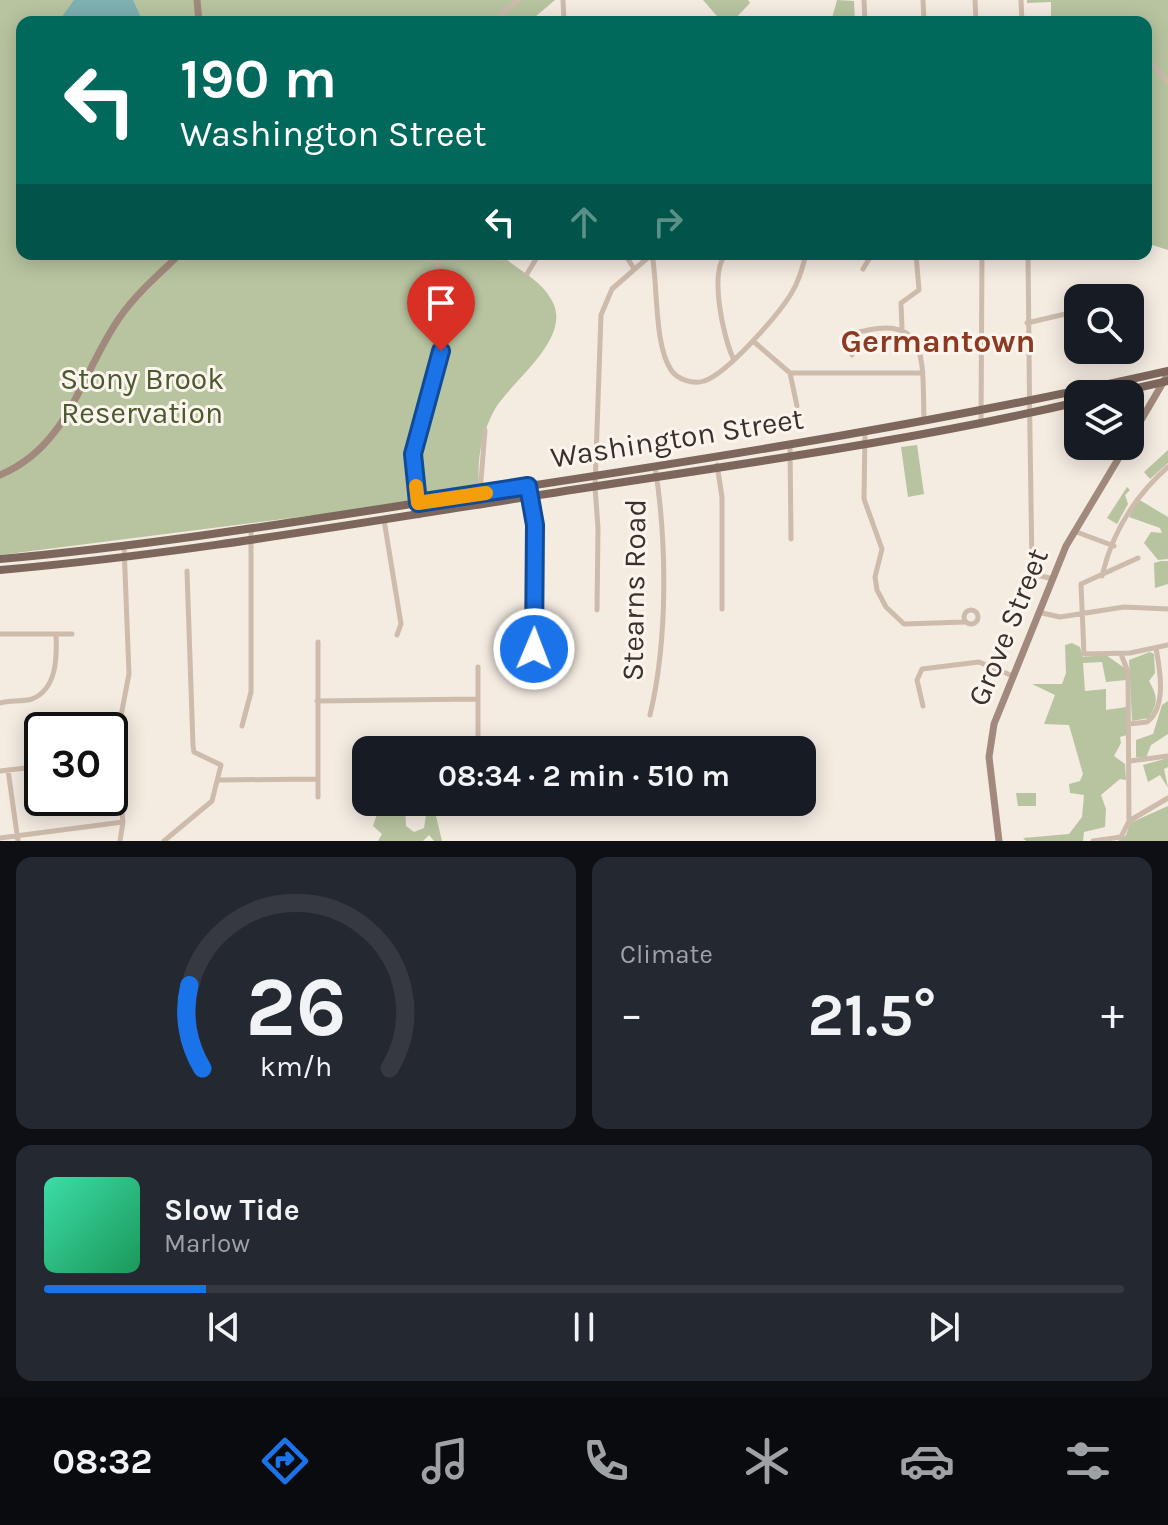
<!DOCTYPE html>
<meta charset="utf-8">
<style>
body{margin:0;font-family:Karla,sans-serif;background:#242831;color:#f1f3f6;height:100vh;display:flex;flex-direction:column;font-size:30px;white-space:nowrap}
*{box-sizing:border-box;margin:0}
p{font-size:26px;color:#9ea1a6}
.icon{flex:none;width:44px;height:44px;fill:none;stroke:currentColor;stroke-width:2;stroke-linecap:round;stroke-linejoin:round}
.map{position:relative;height:841px;overflow:hidden}
.details{display:flex;flex-direction:column;gap:16px;padding:16px;background:#0d0f14;flex:1}
.details>*{flex:none}
.banner{position:absolute;left:16px;top:16px;width:1136px;height:244px;border-radius:16px;box-shadow:0 4px 20px #0003;background:#00695c;color:#fff;overflow:hidden}
.tools{position:absolute;left:1064px;top:284px;display:grid;gap:16px}
.tools a{display:grid;place-items:center;width:80px;height:80px;border-radius:16px;background:#171b24;box-shadow:0 4px 20px #0003;font-size:40px}
.speed{position:absolute;left:24px;top:712px;display:flex;gap:16px;font-size:40px;font-weight:700;text-align:center}
.speed>*{display:grid;place-content:center;width:104px;height:104px;border-radius:50%;background:#171b24;box-shadow:0 4px 20px #0003;line-height:1}
.speed .limit{border:4px solid #111;border-radius:12px;background:#fff;color:#111}
.pin{position:absolute;display:grid;place-items:center;width:68px;height:68px;color:#fff;margin:-82px -34px;border-radius:50% 50% 50% 0;rotate:-45deg;box-shadow:0 0 8px #0007}
.pin .icon{rotate:45deg}
.me{position:absolute;width:88px;margin:-44px;rotate:1deg;stroke-linejoin:round;filter:drop-shadow(0 0 6px #0008)}
.turn{display:flex;align-items:center;gap:28px;height:168px;padding:0 32px;font-size:36px}
.turn .icon{width:104px;height:104px;stroke-width:2.5}
.turn b{display:block;font-size:56px;line-height:68px}
.lanes{display:flex;align-items:center;height:76px;padding:0 32px;background:#0003;justify-content:center;gap:40px;direction:ltr}
.lanes .off{opacity:.35}
.big{font-size:60px;font-weight:700;line-height:1.1}
.details .card{flex:1;display:flex;flex-direction:column;justify-content:center;gap:12px;min-width:0;padding:0 28px;border-radius:16px;background:#242831}
.details .dial{align-items:center;gap:0}
.dial svg{height:208px;overflow:visible;fill:none;stroke:#363941;stroke-width:7;stroke-linecap:round;text-anchor:middle}
.dial text{fill:#f1f3f6;stroke:none}
.song{display:flex;align-items:center;gap:24px}
.cover{width:96px;height:96px;border-radius:12px;background:linear-gradient(135deg,hsl(160 70% 55%),hsl(150 70% 35%))}
.played{height:8px;border-radius:4px;background:linear-gradient(90deg,#1a73e8 15%,#363941 15%)}
.keys{display:flex;justify-content:space-around;direction:ltr}
.heat{display:flex;justify-content:space-between;align-items:center;font-size:44px;direction:ltr}
.details .tiles{flex:1;display:grid;gap:16px;grid-template-columns:1fr 1fr}
.card:last-child{grid-column:span 2}
.trip{position:absolute;left:352px;top:736px;width:464px;height:80px;border-radius:16px;background:#171b24;box-shadow:0 4px 20px #0003;font-weight:700;line-height:80px;text-align:center}
.menu{display:flex;height:128px;justify-content:space-around;align-items:center;background:#090b0e;color:#9ea1a6}
.menu .icon{width:56px;height:56px}
.menu .current{color:#1a73e8}
.menu b{font-size:36px;color:#f1f3f6}
.map>svg:first-child{display:block}
.green{fill:#b8c4a0}
.water{fill:#7fb0b2}
.lines{fill:none;stroke-linecap:round;stroke-linejoin:round}
.minor{stroke:#cdbbac;stroke-width:5}
.secondary{stroke:#a18a7d;stroke-width:7}
.primary{stroke:#7d675c;stroke-width:8}
.route-casing{stroke:#114b97;stroke-width:20}
.route{stroke:#1a73e8;stroke-width:14}
.slow{stroke:#f59e0b;stroke-width:14}
.labels{text-anchor:middle;stroke-width:6;stroke-linejoin:round;paint-order:stroke}
.park-label{font-size:30px;fill:#4a5a2e;stroke:#fbf5ee}
.street-label{font-size:30px;fill:#3b302b;stroke:#fbf5ee}
.neighbourhood-label{font-size:32px;font-weight:bold;fill:#8c3b22;stroke:#fbf5ee}
</style>
<div class="map">
<svg width="1168" height="841" viewBox="0 0 1168 841">
<rect width="100%" height="100%" fill="#f4ebe1"/>
<path class="green" d="M0,0H555L529,22H22V254H500C516,269 540,279 551,299C575,337 511,381 495,409C480,436 476,464 480,494L0,555Z
M703,0H748L750,3L732,22H722Z
M837,0L854,1L855,22H831Z
M1027,0H1168V250L1146,243V22H1051V2L1027,3Z
M917,445L924,494L908,497L901,447Z
M1168,450V463L1150,479L1144,472Z
M1127,487L1130,490L1125,495L1128,504L1117,524L1107,518Z
M1138,499L1168,517V559L1158,560L1144,543L1151,532L1162,533L1160,528L1129,517Z
M1161,561H1168V584L1155,588L1154,563Z
M1072,643L1080,647L1083,657L1106,655L1126,669V680L1106,682L1102,662L1083,663L1085,691L1106,689V710L1126,707L1127,735L1120,737L1121,743L1114,756L1125,764L1126,780L1120,779L1101,795L1106,809L1105,827L1084,832L1083,841H1026L1023,838L1069,834L1082,817L1084,795L1070,793L1069,784L1080,781L1083,774L1069,725L1044,724L1055,695L1032,684H1062L1066,673L1065,645Z
M1150,652L1154,654L1155,673L1149,681C1158,697 1158,702 1149,718L1132,721L1129,660Z
M1168,701V734L1151,745L1146,758L1136,757V740L1153,734L1162,705Z
M1168,758V767L1164,769L1168,788L1160,775L1148,782L1143,765Z
M1016,793H1036V806H1018Z
M381,802L405,804L406,826L414,832L424,828L426,815L435,812L442,841H434L429,835L423,841H378L382,834L373,826Z
M1168,806V841H1118L1126,835L1130,823Z"/>
<path class="water" d="M74,0H133L143,22H58Z"/>
<g class="lines">
<path class="minor" d="M563,0L564,22
M864,0L865,22
M923,0L924,22
M975,0L976,22
M1021,0L1022,22
M492,22L518,0
M1146,58L1168,82
M625,254L634,269
M652,254C658,285 654,345 671,370C677,379 693,385 704,381C727,374 778,315 791,294C799,281 802,269 806,254
M726,254C709,272 723,336 733,358
M1028,254C1029,359 1030,463 1032,568L1037,575L1053,579
M863,269L872,254
M527,274L539,254
M1111,298L1112,296
M1027,323L1078,311
M902,328L901,303L919,290L916,254
M753,341L790,373L797,406
M852,355L849,335C931,309 922,359 924,420
M790,373H923
M981,423L982,254
M865,432L864,499L882,549L875,577L877,590L886,607L904,624L965,622
M790,445L791,539
M717,465L722,497V609
M528,486L535,525L534,649
M480,493L485,430
M419,516L413,454L441,351L443,331V292L436,254
M384,520L401,624L397,635
M1074,531L1114,546
M1138,558L1081,584L1084,654L1130,653L1168,645
M1102,576C1112,533 1135,496 1168,467
M964 617a7 7 0 1 1 14 0a7 7 0 1 1-14 0Z
M597,610L598,528L595,487L601,315L612,289L652,254
M1042,613L1060,617L1124,607L1168,609
M0,634H72
M318,642V797
M317,701L478,699
M0,703C10,700 22,702 32,699C57,689 57,657 56,635
M923,706L917,680L922,669L979,662L1013,676
M650,715C668,640 667,542 655,466
M1129,724L1147,722C1167,707 1160,670 1156,648
M242,726L251,692V531
M478,737V667
M1130,761L1168,756
M8,770L18,841
M0,771L42,766
M219,780L317,779
M1129,821L1168,798
M0,838L123,822
M120,841L123,822L115,747L129,674L124,546
M164,841L212,801L221,765L194,752L193,746L187,571
M1093,841L1121,837L1129,821L1128,672L1121,654"/>
<path class="secondary" d="M197,0L199,22
M1130,439L1168,374
M0,475C70,446 81,372 120,317C137,293 159,274 180,254
M999,841L989,757L994,724L1066,546L1126,446"/>
<path class="primary" d="M1111,394L1168,381
M0,559C167,544 331,516 496,491C721,457 946,421 1168,371
M0,570C184,554 364,522 546,494C724,466 903,443 1078,402"/>
</g>
<g class="lines">
<defs>
<path id="route" d="M441,351L413,454L418,503L528,486L535,525L534,649"/>
</defs>
<use href="#route" class="route-casing"/>
<use href="#route" class="route"/>
<path class="slow" d="M416,486L418,503L486,493"/>
</g>
<g class="labels">
<g class="park-label">
<text x="142" y="389">Stony Brook<tspan x="142" dy="34">Reservation</tspan></text>
</g>
<g class="street-label">
<text transform="translate(677 438) rotate(-9)" y="10">Washington Street</text>
<text transform="translate(634 590) rotate(-89)" y="10">Stearns Road</text>
<text transform="translate(1008 627) rotate(-68)" y="10">Grove Street</text>
</g>
<g class="neighbourhood-label">
<text x="938" y="352">Germantown</text>
</g>
</g>
</svg>
<div class="tools">
<a><svg class="icon" aria-label="search" viewBox="0 0 24 24"><circle cx="10" cy="10" r="6"/><path d="M15 15l6 6"/></svg></a>
<a><svg class="icon" aria-label="layers" viewBox="0 0 24 24"><path d="M12 4l9 5-9 5-9-5zM3 14l9 5 9-5"/></svg></a>
</div>
<div class="speed"><div class="limit">30</div></div>
<div class="pin" style="left:441px;top:351px;background:#d93025"><svg class="icon" aria-label="arrive" viewBox="0 0 24 24"><path d="M6 21V4h12l-3 4 3 4H6"/></svg></div>
<svg class="me" style="left:534px;top:649px" viewBox="-20 -20 40 40"><circle r="17" fill="#1a73e8" stroke="#fff" stroke-width="3"/><path d="M0-11L8 9 0 5-8 9z" fill="#fff"/></svg>
<div class="trip">08:34 · 2 min · 510 m</div>
<div class="banner">
<div class="turn"><svg class="icon" aria-label="left" viewBox="0 0 24 24"><path d="M17 20v-9H6M10 6l-5 5 5 5"/></svg><div><b>190 m</b>Washington Street</div></div>
<div class="lanes"><svg class="icon" aria-label="left" viewBox="0 0 24 24"><path d="M17 20v-9H6M10 6l-5 5 5 5"/></svg><svg class="icon off" aria-label="ahead" viewBox="0 0 24 24"><path d="M12 20V5M6 11l6-6 6 6"/></svg><svg class="icon off" aria-label="right" viewBox="0 0 24 24"><path d="M7 20v-9h11M14 6l5 5-5 5"/></svg></div>
</div>
</div>
<section class="details">
<div class="tiles">
<div class="card dial"><svg viewBox="0 0 100 80">
<path d="M14 69A42 42 0 1 1 86 69"/>
<path d="M14 69A42 42 0 0 1 9 37" stroke="#1a73e8"/>
<text x="50" y="56" font-size="32" font-weight="700">26</text>
<text x="50" y="72" font-size="11">km/h</text>
</svg></div>
<div class="card"><p>Climate</p>
<div class="heat"><a>−</a><b class="big">21.5°</b><a>+</a></div>
</div>
<div class="card">
<div class="song"><i class="cover"></i><div><b>Slow Tide</b><p>Marlow</p></div></div>
<div class="played"></div>
<div class="keys"><svg class="icon" aria-label="previous" viewBox="0 0 24 24"><path d="M18 5L8 12l10 7zM5 5v14"/></svg><svg class="icon" aria-label="pause" viewBox="0 0 24 24"><path d="M8 5v14M16 5v14"/></svg><svg class="icon" aria-label="next" viewBox="0 0 24 24"><path d="M6 5l10 7-10 7zM19 5v14"/></svg></div>
</div>
</div>
</section>
<nav class="menu">
<b>08:32</b>
<svg class="icon current" aria-label="directions" viewBox="0 0 24 24"><path d="M12 3l9 9-9 9-9-9zM9 14v-3h6M13 9l2 2-2 2"/></svg>
<svg class="icon" aria-label="music" viewBox="0 0 24 24"><path d="M9 18V5l10-2v13"/><circle cx="6" cy="18" r="3"/><circle cx="16" cy="16" r="3"/></svg>
<svg class="icon" aria-label="phone" viewBox="0 0 24 24"><path d="M5 4h4l2 5-3 2q2 4 5 5l2-3 5 2v4C11 20 4 13 5 4z"/></svg>
<svg class="icon" aria-label="climate" viewBox="0 0 24 24"><path d="M12 3v18M4 7l16 10M4 17L20 7"/></svg>
<svg class="icon" aria-label="car" viewBox="0 0 24 24"><path d="M5 17H2v-5l4-1 3-4h7l3 4 3 1v5h-3M9 17h6M6 11h13"/><circle cx="7" cy="17" r="2"/><circle cx="17" cy="17" r="2"/></svg>
<svg class="icon" aria-label="filters" viewBox="0 0 24 24"><path d="M4 7h16M4 17h16"/><circle cx="9" cy="7" r="2"/><circle cx="15" cy="17" r="2"/></svg>
</nav>
